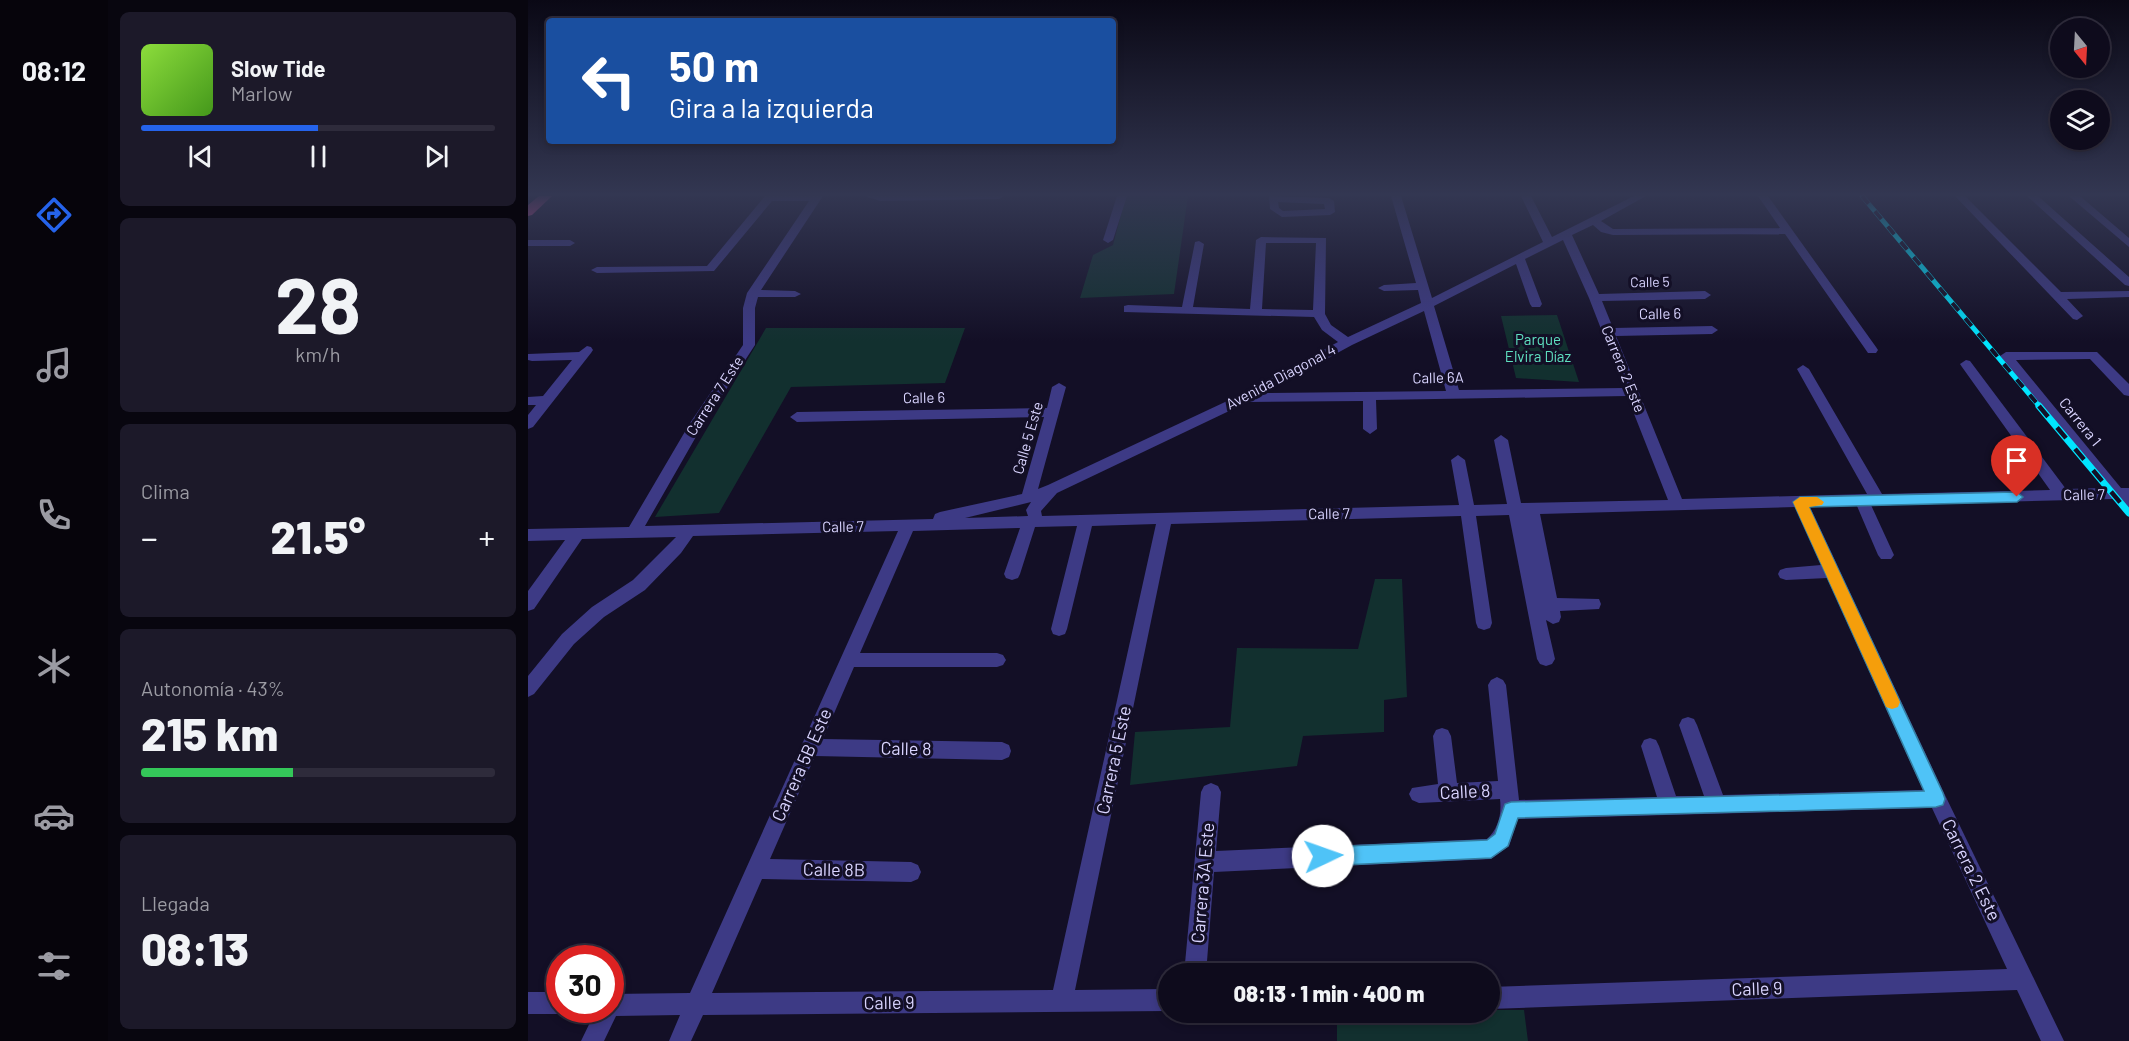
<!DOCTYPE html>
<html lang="es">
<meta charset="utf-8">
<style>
body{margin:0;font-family:Barlow,sans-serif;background:#1c1929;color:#f1f3f6;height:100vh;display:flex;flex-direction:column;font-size:22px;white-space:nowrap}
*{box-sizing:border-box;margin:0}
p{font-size:20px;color:#9b9ba3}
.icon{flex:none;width:33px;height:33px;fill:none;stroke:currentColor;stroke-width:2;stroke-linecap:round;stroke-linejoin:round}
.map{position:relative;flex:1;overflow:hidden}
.panel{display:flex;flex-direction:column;gap:12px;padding:12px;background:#08060f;width:420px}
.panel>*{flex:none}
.top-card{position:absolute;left:18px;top:18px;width:570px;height:126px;border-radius:6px;box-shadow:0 3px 9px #0003,0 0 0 2px #2e2b3b;background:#1a4fa0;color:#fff;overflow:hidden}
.needle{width:39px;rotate:162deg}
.controls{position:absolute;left:1522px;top:18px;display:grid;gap:12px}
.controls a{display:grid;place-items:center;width:60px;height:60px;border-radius:50%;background:#0e0b1c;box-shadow:0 3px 9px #0003,0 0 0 2px #2e2b3b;font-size:30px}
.speed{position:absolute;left:18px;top:945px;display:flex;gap:12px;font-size:30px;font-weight:700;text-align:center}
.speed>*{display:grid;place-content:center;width:78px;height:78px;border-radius:50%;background:#0e0b1c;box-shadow:0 3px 9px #0003,0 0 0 2px #2e2b3b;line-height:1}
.speed .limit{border:9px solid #d22;background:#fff;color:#111}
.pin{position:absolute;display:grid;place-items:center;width:51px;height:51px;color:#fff;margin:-62px -26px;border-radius:50% 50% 50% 0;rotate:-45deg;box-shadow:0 0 6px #0007}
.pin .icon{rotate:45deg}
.me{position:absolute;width:66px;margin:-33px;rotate:87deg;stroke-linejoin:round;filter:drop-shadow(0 0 4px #0008)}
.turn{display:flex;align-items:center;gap:21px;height:126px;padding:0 24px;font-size:27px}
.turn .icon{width:78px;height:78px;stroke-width:2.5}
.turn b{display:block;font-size:42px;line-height:51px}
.big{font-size:45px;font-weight:800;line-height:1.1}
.panel .card{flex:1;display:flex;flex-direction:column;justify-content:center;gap:9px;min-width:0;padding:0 21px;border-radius:9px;background:#1c1929}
.panel .dial{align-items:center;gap:0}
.dial b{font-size:78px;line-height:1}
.song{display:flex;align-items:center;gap:18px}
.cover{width:72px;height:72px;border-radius:9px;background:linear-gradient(135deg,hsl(90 70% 55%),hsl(100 70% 35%))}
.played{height:6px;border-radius:3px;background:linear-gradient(90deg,#2563eb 50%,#2e2b3b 50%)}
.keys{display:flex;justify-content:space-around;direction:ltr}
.heat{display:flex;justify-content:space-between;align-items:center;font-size:33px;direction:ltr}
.charge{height:9px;border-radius:4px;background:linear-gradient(90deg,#34c759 43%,#2e2b3b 0)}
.trip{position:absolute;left:630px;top:963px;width:342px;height:60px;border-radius:30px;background:#0e0b1c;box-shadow:0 3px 9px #0003,0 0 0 2px #2e2b3b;font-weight:800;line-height:60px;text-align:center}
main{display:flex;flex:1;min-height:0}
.dock{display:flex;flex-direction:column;width:108px;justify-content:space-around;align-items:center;background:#06040b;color:#9b9ba3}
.dock .icon{width:42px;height:42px}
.dock .selected{color:#2563eb}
.dock b{font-size:27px;color:#f1f3f6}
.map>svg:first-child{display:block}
.green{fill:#12302f}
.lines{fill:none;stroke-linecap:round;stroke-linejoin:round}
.minor{fill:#3d3a85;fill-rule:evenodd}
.highway{fill:#ff4fa3;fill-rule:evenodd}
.rail-far1-casing{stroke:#00e5ff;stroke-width:5}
.rail-casing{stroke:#00e5ff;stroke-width:7}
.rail-far1{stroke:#130f26;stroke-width:4;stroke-dasharray:10;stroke-linecap:butt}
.rail{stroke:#130f26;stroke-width:4.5;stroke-dasharray:14;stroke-linecap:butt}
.route{fill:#4fc3f7;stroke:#337fa1;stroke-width:1.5}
.slow{fill:#f59e0b}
.labels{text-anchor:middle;stroke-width:6;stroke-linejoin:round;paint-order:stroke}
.far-street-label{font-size:14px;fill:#d9d4ff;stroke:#130f26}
.street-label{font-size:15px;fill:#d9d4ff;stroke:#130f26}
.park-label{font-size:15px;fill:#5fe0c0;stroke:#130f26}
.near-street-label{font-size:18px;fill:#d9d4ff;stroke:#130f26}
</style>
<main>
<nav class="dock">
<b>08:12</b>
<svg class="icon selected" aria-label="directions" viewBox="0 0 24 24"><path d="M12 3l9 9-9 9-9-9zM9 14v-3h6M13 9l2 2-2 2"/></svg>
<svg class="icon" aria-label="music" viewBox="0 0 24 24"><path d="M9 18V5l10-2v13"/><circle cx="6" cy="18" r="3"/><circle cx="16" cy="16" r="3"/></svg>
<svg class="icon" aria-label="phone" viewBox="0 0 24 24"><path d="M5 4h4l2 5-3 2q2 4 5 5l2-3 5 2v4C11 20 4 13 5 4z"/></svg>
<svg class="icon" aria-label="climate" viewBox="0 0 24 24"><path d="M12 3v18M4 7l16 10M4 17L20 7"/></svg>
<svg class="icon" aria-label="car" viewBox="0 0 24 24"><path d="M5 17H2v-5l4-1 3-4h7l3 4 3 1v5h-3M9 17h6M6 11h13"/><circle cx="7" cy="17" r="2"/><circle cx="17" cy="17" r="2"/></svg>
<svg class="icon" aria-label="filters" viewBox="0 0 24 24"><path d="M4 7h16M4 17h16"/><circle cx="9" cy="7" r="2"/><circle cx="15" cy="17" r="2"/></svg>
</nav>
<section class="panel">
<div class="card">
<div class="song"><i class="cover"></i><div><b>Slow Tide</b><p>Marlow</p></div></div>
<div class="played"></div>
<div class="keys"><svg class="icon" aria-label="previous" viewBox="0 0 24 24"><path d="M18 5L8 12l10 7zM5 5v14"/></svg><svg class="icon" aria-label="pause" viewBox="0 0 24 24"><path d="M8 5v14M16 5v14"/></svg><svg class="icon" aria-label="next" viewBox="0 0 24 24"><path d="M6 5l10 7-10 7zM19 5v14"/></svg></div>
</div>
<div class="card dial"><b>28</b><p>km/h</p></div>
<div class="card"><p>Clima</p>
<div class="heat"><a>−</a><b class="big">21.5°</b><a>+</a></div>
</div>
<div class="card"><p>Autonomía · 43%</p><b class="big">215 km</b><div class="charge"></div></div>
<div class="card"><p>Llegada</p><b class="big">08:13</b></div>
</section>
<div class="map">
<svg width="1601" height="1041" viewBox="0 0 1601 1041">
<rect width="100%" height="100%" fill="#130f26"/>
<path class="green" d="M598,196H660L646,294L552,298L565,255L585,245Z
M1029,315L1051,382L988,378L973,316Z
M238,328H437L417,383L263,387L191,513L127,517Z
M847,579H874L879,697L856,700V732L775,736L769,766L602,785L607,732L702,727L709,648L830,649Z
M962,1010H996L1000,1041H809V1013L962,1012Z"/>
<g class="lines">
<path class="minor" d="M237,196H295L233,290L267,291L273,294L267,297H230L227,308V345L173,428L117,526L405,519L407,514L412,512L494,494L516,417L269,422L262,417L269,412L519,408L524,387L531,383L538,387L510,489L520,485L712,395L810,342L794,330L786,317L596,312V306L600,305L654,307L667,242L671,241L676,244L665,307L722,309L728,240L733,237L798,238L797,314L803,325L820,337L893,303L890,290L856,291L850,288L856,285L888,283L863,196H873L904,298L1015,242L993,196H1003L1024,237L1106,196H1118L1073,221L1085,229L1252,228L1230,196H1240L1348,347L1350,350L1348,353H1340L1257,234L1085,235L1073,232L1065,225L1044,235L1071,294L1177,291L1183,295L1177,299L1074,301L1085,328L1184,326L1190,330L1184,334L1088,336L1154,499L1339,494L1269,369L1275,365L1281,369L1354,494L1522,490L1434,367L1432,364L1438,360L1442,361L1538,489L1577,488L1472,356L1478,352H1569L1601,384V396L1596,395L1562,359L1488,360L1593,488H1601V514L1596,512L1585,499L1343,505L1366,555L1363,559H1353L1350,555L1329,506L1282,507L1416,793L1536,1041H1513L1489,990L962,1009V987L1479,969L1404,808L990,819L981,846L963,859L686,872L678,974H656L673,792L676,786L683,783L690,786L693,792L688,851L959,839C970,829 974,814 972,799L891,803L884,800L881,794L884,788L910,784L905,736L908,730L914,728L920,730L923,736L929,783L970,781L960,685L963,680L969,677L975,680L978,685L991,800L1129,797L1113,746L1116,740L1122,738L1128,740L1131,746L1148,796H1176L1151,725L1154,719L1160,717L1166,719L1169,725L1195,795L1395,790L1299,578L1258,580L1252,578L1250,574L1252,570L1258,568L1293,565L1267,507L1012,514L1029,598L1071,599L1073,604L1071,609L1032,611L1033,617L1031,622L1025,624L1018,620L1027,659L1024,664L1018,666L1012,664L1009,659L981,515L948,516L964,623L962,628L956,630L950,628L948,623L933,516L643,524L547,990L640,989V1011L175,1015L163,1041H141L152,1015L88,1016L76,1041H53L68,1010H82V994L162,993L370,531L165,536L153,553L117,590L76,617L46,644L6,694L0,697V676L34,634L64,607L105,580L148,537L54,539L6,609L0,611V591L37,540L0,541V529L101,527L162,423L215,345V308L219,293L281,201H244L186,271L69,273L63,270L69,267L179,266ZM1035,240L1061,298L1096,388L931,390L906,306L988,264L1002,304L1004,307H1012L1014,304L997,259ZM738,243H788L785,310L734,309ZM896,311L918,391L736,393L824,345ZM1099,396L1140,500L993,503L980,440L973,435L966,440L979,504L946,505L937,460L930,455L923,460L931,505L514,516L513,511L529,493L720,402L835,401V429L842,434L849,429L848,400ZM503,502L498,510L500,516L437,518ZM628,524L525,990L184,993L234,879L383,882L390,879L393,872L390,865L383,862L242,859L287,756L474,760L481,757L483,751L481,745L474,742L295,739L326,667H469L475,665L478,660L475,655L469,653H332L385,531L492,528L476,574L478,578L484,580L490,578L492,574L507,527L549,526L523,629L525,634L531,636L537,634L539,629L564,526Z
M337,196H476L471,199L352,201Z
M589,196H599L585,240L580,243L575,240Z
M741,196L801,198L806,201L807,212L802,215L754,217L742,209ZM750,202L796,204L797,209L755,211L751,208Z
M1427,196H1437L1533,292L1601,291V297L1539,299L1555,316L1549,320L1545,319Z
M1499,196H1510L1601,277V286L1597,285Z
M1541,196H1552L1601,238V247Z
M0,240H42L47,243L42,246H0Z
M59,346L63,347L65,350L63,353L5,427L0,429V415L8,405H0V397L15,396L44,360L4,361L0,360V354L51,352Z
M0,992H32V1010L40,1011L32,1014H0Z"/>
<path class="highway" d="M11,196H24L4,215L0,216V205Z"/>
<defs>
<path id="rail-far1" d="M1334,196L1512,407"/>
<path id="rail" d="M1511,406L1601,513"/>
</defs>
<use href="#rail-far1" class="rail-far1-casing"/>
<use href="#rail" class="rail-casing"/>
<use href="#rail-far1" class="rail-far1"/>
<use href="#rail" class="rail"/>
</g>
<linearGradient id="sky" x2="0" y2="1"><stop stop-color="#0a0815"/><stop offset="0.57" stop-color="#333752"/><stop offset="1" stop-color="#333752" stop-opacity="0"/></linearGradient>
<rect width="1601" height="341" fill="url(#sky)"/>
<path class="route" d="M1489,492L1495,497L1489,502L1281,507L1415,793L1417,799L1415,805L1408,807L990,818L980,846L963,858L795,866L789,863L786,856L789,850L795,847L959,840L967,834L977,804L983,802L1396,791L1265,502L1272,497Z"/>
<path class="slow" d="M1272,497H1289L1296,502L1294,505L1281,507L1372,702L1370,707L1364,709L1358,707L1356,702L1265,502Z"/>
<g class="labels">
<g class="far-street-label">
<text transform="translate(1122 282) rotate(-1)" y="5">Calle 5</text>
</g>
<g class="street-label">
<text transform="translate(1132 314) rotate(-1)" y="5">Calle 6</text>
<text transform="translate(1095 369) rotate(68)" y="5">Carrera 2 Este</text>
<text transform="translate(753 377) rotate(-28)" y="5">Avenida Diagonal 4</text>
<text transform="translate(910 378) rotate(-1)" y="5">Calle 6A</text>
<text transform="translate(187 396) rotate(-57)" y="5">Carrera 7 Este</text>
<text transform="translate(396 398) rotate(-1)" y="5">Calle 6</text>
<text transform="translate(1552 422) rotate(51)" y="5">Carrera 1</text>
<text transform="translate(500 438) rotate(-74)" y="5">Calle 5 Este</text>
<text transform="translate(1556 495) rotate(-1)" y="5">Calle 7</text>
<text transform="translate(801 514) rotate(-1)" y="5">Calle 7</text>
<text transform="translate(315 527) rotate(-1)" y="5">Calle 7</text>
</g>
<g class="park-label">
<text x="1010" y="345">Parque<tspan x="1010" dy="17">Elvira Díaz</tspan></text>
</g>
<g class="near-street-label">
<text transform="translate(378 749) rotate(1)" y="6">Calle 8</text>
<text transform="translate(586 760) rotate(-78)" y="6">Carrera 5 Este</text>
<text transform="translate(274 765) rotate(-66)" y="6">Carrera 5B Este</text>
<text transform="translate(937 792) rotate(-3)" y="6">Calle 8</text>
<text transform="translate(306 870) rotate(1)" y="6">Calle 8B</text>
<text transform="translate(1443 870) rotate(64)" y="6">Carrera 2 Este</text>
<text transform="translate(675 883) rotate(-85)" y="6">Carrera 3A Este</text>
<text transform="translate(1229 989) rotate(-2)" y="6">Calle 9</text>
<text transform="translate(361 1003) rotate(-1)" y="6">Calle 9</text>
</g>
</g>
</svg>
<div class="controls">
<a><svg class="needle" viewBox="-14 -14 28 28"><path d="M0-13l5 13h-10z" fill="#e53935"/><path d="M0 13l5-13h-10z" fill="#9b9ba3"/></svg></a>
<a><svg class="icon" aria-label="layers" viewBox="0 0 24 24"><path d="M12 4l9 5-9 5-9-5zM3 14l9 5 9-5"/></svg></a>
</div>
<div class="speed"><div class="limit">30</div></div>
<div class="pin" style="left:1489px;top:497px;background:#d93025"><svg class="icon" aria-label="arrive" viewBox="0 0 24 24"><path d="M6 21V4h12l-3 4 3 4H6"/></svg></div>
<svg class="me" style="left:795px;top:856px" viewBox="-20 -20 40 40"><circle r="19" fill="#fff"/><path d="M0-13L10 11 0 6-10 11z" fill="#4fc3f7"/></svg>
<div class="trip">08:13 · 1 min · 400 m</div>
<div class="top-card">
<div class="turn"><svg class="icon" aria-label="left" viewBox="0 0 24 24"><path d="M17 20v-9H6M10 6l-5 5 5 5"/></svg><div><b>50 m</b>Gira a la izquierda</div></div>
</div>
</div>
</main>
